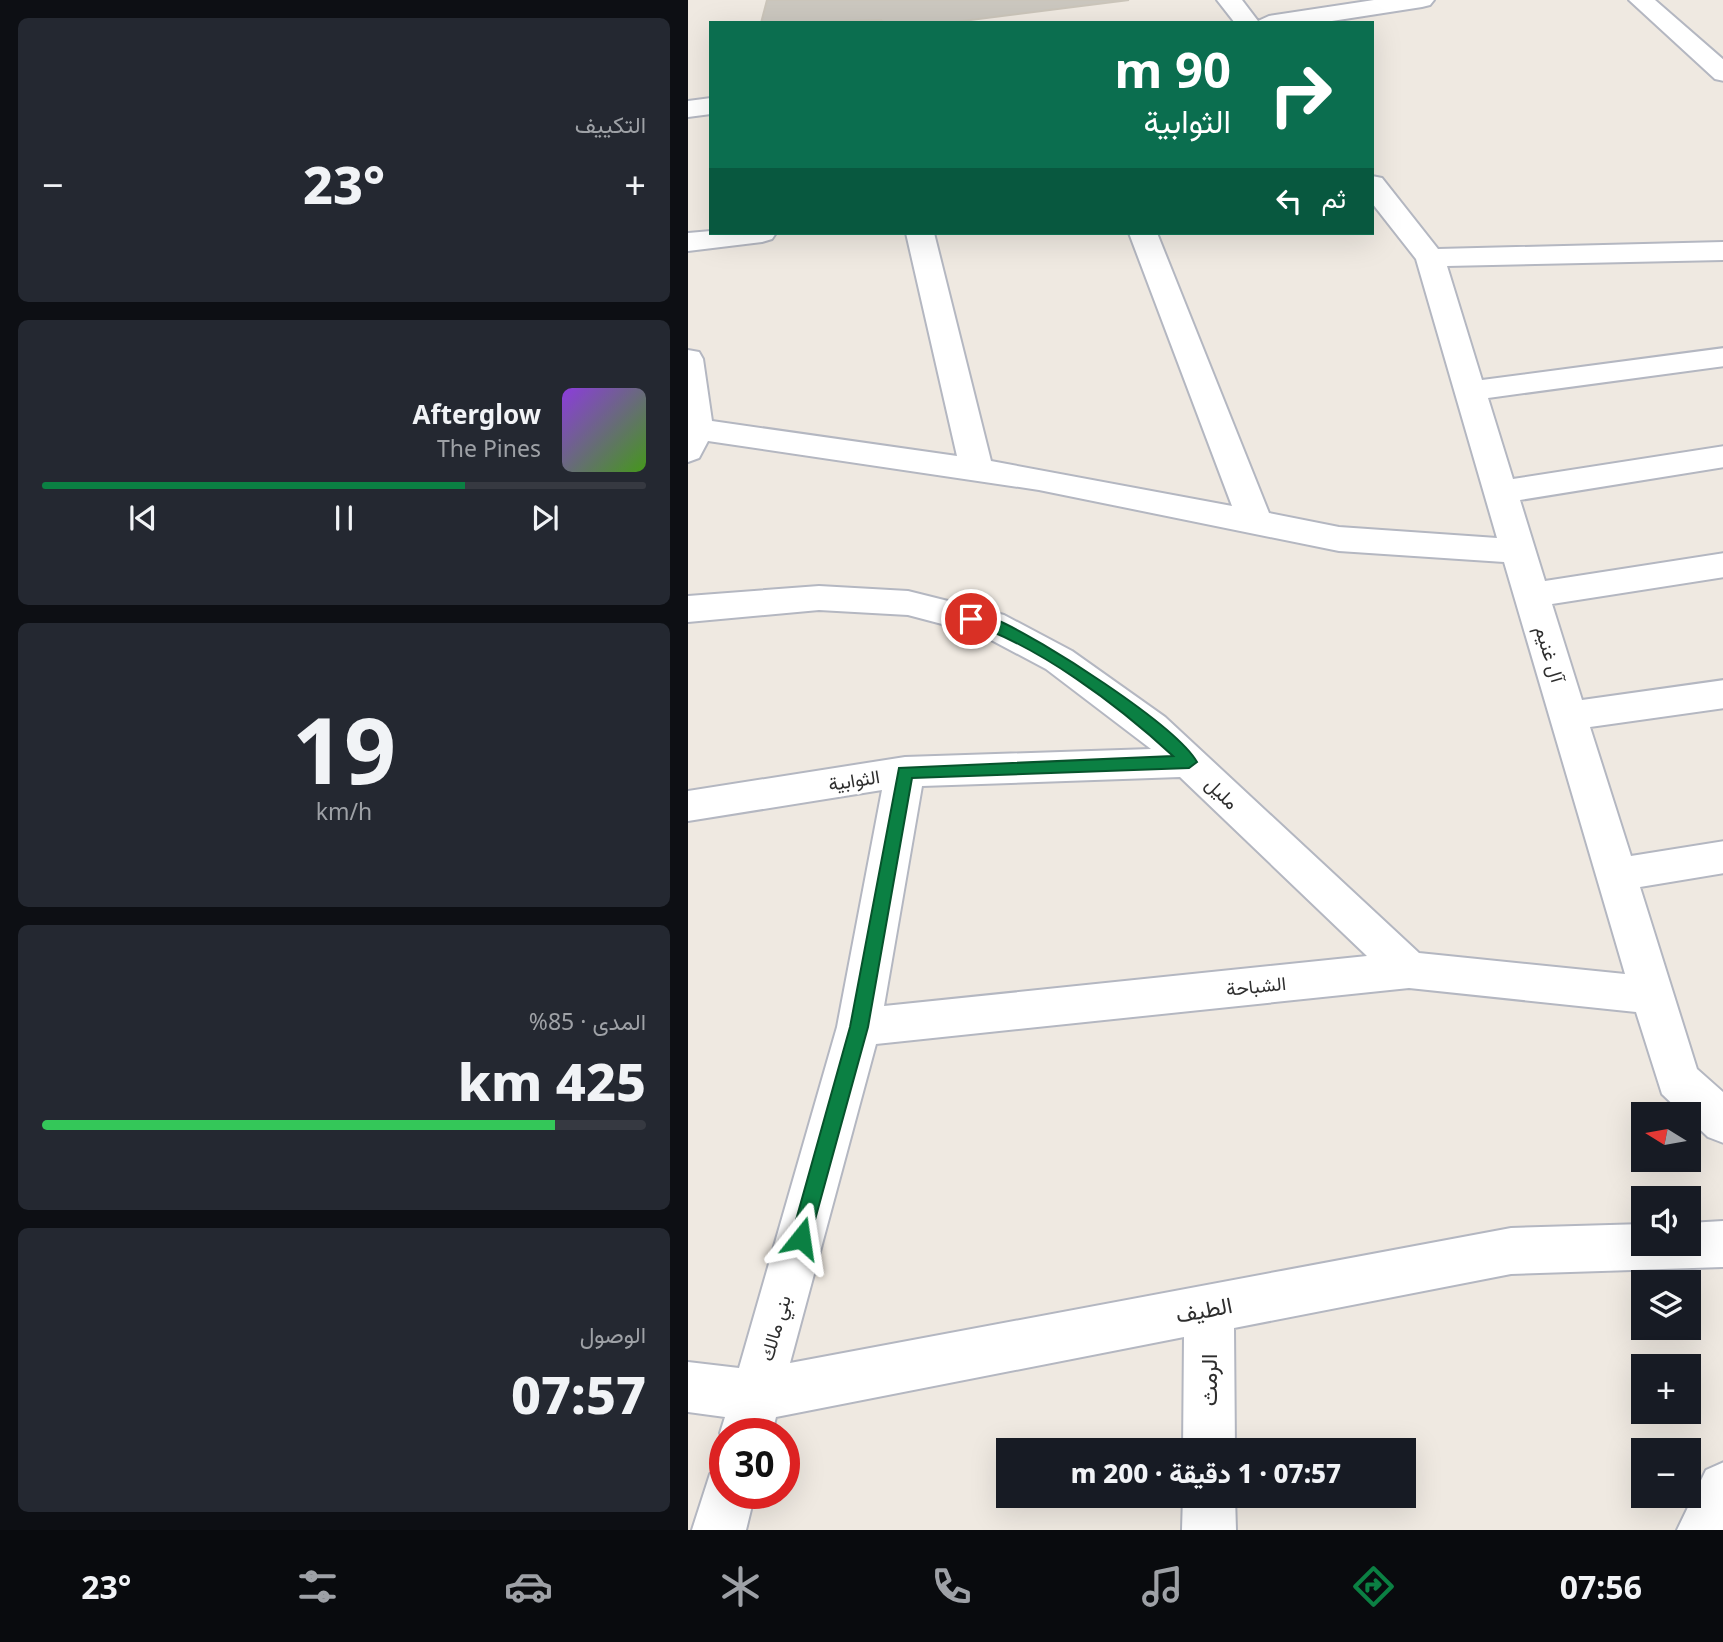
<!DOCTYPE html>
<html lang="ar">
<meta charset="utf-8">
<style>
body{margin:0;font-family:"Noto Sans",Vazirmatn,sans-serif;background:#242831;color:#f1f3f6;direction:rtl;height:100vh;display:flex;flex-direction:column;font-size:26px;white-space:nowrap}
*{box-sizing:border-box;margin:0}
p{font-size:23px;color:#9ea1a6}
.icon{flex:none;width:38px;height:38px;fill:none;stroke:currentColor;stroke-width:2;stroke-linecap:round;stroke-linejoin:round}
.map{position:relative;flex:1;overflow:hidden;direction:ltr}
.sheet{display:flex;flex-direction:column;gap:18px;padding:18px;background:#0d0f14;width:688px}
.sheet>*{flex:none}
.top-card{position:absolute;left:21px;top:21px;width:665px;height:214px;border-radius:0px;box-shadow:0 7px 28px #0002;direction:rtl;background:#0b6e4f;color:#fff;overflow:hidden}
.needle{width:46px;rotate:281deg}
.buttons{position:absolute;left:943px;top:1102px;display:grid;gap:14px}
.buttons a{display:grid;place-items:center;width:70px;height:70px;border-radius:0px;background:#171b24;box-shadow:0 7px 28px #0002;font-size:35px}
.speed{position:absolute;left:21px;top:1418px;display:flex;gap:14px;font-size:35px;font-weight:700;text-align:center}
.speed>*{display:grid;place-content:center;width:91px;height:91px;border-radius:50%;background:#171b24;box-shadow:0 7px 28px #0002;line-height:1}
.speed .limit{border:10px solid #d22;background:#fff;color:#111}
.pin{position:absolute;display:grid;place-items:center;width:60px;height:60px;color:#fff;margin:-30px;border:4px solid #fff;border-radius:50%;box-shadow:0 2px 7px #0007}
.me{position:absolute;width:77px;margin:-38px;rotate:15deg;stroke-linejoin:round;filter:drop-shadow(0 0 5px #0008)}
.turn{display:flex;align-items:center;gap:24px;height:147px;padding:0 28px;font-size:32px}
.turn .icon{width:91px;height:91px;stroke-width:2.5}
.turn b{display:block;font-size:49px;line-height:60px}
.then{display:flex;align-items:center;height:66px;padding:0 28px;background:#0003;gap:14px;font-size:26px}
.big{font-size:52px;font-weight:800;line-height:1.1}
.sheet .tile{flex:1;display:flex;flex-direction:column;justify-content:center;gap:10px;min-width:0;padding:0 24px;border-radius:10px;background:#242831}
.sheet .dial{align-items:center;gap:0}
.dial b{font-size:91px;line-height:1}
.song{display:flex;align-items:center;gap:21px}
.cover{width:84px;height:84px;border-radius:10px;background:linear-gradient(135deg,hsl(270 70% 55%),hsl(100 70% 35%))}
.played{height:7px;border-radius:4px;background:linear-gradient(90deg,#0b8043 70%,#363941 70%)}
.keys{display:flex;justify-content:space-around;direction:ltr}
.heat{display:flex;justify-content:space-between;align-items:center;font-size:38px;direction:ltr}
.charge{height:10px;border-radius:5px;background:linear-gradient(90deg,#34c759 85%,#363941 0)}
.trip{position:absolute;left:308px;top:1438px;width:420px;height:70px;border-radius:0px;background:#171b24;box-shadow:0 7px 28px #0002;font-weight:800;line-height:70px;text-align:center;direction:rtl}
.dock{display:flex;height:112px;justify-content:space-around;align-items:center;background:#090b0e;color:#9ea1a6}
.dock .icon{width:49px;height:49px}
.dock .selected{color:#0b8043}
.dock b{font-size:32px;color:#f1f3f6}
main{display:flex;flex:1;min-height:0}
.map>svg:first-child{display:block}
.building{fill:#cbc7bf;stroke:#cbc5ba;stroke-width:2}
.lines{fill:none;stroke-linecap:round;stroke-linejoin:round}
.minor-casing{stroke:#b4b7c1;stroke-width:4}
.minor{fill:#fff;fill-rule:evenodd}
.route{fill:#0b8043;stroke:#07532c;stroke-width:2}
.labels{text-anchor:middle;stroke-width:6;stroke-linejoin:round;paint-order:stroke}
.street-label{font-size:19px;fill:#2e2e2e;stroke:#fff}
.near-street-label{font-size:23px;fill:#2e2e2e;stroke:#fff}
</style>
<main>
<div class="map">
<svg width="1036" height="1530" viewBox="0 0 1036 1530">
<rect width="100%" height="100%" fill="#efe9e1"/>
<path class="building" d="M79,0H441L259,23H196L193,20L73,23Z"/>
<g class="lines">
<defs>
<path id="minor" d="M529,0H554L570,21L581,16L686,0H746L742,5L734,7L631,23H547Z
M941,0H967L1036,60V81L1027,79Z
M23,98V114L0,117V101Z
M684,176L694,178L750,249L1036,242V260L759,266L794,380L1036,348V366L800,398L825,479L1036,446V467L832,500L857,581L1036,553V577L864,604L894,700L1036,680V708L902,727L943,856L1036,841V873L952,887L1009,1069L1036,1093V1143L1020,1137L1001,1119V1115H996L974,1094L948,1012L721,988L188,1044L102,1363L823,1228L956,1224V1244H1001V1223L1036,1221V1267L823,1274L546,1328L547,1451H495L496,1337L88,1417L84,1433H37V1444L32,1433L37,1417L0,1412V1362L51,1368L149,1027L194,790L0,821V791L217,757L463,749L358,669L292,634L220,615L131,610L0,622V596L131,586L220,591L316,615L384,651L477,717L731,953L937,974L816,562L651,551L351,490L20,441L11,458L0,462V350L11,352L15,359L24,421L269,456L218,233H246L303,461L544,506L441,233H469L581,513L651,527L809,538L728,259L684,203ZM492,777L679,956L196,1006L234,786Z
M23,231V233H88L84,239L74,242L0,251V233Z
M1036,1462V1530H989L1018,1470Z
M37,1469V1493H67L58,1530H4L22,1474Z
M495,1496H547L548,1530H494Z"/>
</defs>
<use href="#minor" class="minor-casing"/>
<use href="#minor" class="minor"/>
</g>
<path class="route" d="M283,613C291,615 300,617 309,620C351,638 487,724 509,762L501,768L224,778L180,1027L122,1238L119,1244L113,1247L106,1244L103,1238L162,1027L211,768L485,756C431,706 348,643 277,622L275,619Z"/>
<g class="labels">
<g class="street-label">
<text transform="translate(862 654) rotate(73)" y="7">آل غنيم</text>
<text transform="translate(166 780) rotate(-9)" y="7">الثوابية</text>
<text transform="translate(534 793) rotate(44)" y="7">مليل</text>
<text transform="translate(568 986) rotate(-6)" y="7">الشباحة</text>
<text transform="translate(87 1328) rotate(-74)" y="7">بني مالك</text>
</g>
<g class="near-street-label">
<text transform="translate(516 1310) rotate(-11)" y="8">الطيف</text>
<text transform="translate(521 1380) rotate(-90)" y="8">الرمث</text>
</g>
</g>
</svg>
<div class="buttons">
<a><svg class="needle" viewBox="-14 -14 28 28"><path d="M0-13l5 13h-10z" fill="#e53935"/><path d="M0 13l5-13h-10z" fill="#9ea1a6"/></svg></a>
<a><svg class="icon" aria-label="sound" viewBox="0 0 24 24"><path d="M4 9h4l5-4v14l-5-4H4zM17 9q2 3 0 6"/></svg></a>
<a><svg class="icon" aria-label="layers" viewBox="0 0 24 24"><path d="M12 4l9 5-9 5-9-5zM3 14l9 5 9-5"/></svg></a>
<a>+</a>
<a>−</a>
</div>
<div class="speed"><div class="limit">30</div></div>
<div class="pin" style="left:283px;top:619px;background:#d93025"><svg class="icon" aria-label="arrive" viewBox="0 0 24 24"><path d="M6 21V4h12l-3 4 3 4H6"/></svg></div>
<svg class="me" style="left:113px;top:1238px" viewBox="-20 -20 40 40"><path d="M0-17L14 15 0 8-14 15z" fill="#0b8043" stroke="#fff" stroke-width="4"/></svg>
<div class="trip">07:57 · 1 دقيقة · 200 m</div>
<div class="top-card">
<div class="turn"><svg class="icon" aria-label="right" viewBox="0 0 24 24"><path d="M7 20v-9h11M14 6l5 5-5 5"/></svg><div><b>90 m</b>الثوابية</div></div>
<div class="then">ثم<svg class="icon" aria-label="left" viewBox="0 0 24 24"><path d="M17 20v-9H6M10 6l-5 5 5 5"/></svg></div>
</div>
</div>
<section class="sheet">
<div class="tile"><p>التكييف</p>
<div class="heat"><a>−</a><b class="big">23°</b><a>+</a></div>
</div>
<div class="tile">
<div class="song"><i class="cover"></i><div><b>Afterglow</b><p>The Pines</p></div></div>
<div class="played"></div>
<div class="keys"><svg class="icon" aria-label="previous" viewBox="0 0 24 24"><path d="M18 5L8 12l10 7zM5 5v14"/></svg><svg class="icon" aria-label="pause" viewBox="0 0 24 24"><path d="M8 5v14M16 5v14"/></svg><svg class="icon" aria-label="next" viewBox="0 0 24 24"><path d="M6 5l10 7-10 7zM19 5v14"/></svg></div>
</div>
<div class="tile dial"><b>19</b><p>km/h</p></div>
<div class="tile"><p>المدى · 85%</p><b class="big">425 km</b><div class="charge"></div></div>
<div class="tile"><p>الوصول</p><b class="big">07:57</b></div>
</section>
</main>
<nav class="dock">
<b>07:56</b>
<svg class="icon selected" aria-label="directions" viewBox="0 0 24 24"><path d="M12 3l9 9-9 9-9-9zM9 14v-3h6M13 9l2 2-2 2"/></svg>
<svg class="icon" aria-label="music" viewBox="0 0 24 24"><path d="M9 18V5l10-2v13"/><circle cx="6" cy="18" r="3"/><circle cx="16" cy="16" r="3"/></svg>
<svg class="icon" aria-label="phone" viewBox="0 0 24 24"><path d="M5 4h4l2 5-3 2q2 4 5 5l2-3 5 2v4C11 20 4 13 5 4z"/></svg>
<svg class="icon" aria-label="climate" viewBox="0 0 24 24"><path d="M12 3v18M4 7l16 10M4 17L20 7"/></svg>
<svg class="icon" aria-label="car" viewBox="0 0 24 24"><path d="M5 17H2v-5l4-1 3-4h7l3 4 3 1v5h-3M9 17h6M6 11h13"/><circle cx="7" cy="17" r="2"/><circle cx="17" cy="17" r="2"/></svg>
<svg class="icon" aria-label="filters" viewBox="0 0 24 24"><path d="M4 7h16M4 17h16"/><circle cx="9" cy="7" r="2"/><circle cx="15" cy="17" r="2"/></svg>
<b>23°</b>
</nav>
